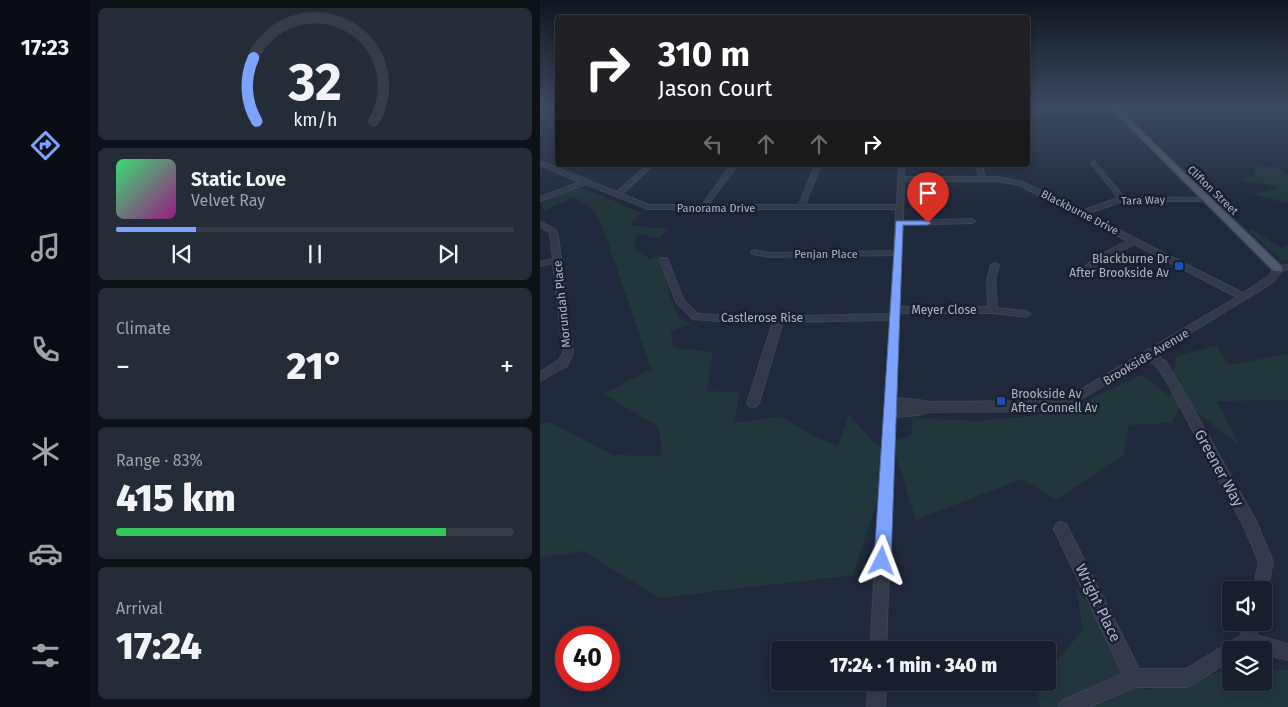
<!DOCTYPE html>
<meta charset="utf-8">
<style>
body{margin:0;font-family:"Fira Sans",sans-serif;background:#242c38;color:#f1f3f6;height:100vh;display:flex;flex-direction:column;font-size:19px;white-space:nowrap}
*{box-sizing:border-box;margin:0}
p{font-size:16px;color:#9ea2a9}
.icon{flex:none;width:28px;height:28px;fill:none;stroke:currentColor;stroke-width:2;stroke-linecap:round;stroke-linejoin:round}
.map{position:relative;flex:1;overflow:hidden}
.sheet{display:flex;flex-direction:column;gap:8px;padding:8px;background:#0d1118;width:450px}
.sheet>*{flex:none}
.top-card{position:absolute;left:15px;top:15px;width:475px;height:152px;border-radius:5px;box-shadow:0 2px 8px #0003,0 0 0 1px #363d48;background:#202124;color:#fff;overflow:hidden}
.buttons{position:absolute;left:682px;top:581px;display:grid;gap:10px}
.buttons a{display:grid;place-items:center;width:50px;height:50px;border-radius:5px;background:#171f2c;box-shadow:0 2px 8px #0003,0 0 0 1px #363d48;font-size:25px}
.speed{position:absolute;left:15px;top:626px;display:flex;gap:10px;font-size:25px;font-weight:700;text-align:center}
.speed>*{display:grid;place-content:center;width:65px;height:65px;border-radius:50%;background:#171f2c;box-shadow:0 2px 8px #0003,0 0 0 1px #363d48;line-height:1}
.speed .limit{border:8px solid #d22;background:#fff;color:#111}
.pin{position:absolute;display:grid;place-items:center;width:42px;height:42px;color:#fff;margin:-51px -21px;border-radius:50% 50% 50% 0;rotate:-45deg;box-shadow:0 0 5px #0007}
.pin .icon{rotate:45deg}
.me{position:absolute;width:55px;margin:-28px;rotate:3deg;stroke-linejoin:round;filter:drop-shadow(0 0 4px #0008)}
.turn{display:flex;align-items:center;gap:18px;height:105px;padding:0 20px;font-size:22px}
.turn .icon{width:65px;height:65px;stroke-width:2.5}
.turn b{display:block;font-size:35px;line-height:42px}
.lanes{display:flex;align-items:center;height:48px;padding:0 20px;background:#0003;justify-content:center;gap:25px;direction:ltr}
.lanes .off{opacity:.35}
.big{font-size:38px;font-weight:800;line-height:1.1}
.sheet .widget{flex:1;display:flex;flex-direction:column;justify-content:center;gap:8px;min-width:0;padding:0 18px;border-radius:8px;background:#242c38}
.sheet .dial{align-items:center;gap:0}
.dial svg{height:130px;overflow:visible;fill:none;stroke:#363d48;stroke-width:7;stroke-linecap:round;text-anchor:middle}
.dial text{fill:#f1f3f6;stroke:none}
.song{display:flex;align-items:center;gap:15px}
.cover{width:60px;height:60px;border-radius:8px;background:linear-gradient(135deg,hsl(140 70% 55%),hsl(310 70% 35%))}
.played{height:5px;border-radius:2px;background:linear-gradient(90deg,#7ca3ff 20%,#363d48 20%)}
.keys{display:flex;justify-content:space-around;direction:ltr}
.heat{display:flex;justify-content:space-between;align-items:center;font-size:28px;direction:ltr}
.charge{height:8px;border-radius:4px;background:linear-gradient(90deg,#34c759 83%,#363d48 0)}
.trip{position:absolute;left:231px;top:641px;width:285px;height:50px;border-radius:5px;background:#171f2c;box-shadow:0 2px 8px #0003,0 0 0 1px #363d48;font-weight:800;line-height:50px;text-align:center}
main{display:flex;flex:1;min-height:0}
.menu{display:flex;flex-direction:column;width:90px;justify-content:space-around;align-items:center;background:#090c12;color:#9ea2a9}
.menu .icon{width:35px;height:35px}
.menu .current{color:#7ca3ff}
.menu b{font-size:22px;color:#f1f3f6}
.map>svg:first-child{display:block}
.green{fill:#21373c}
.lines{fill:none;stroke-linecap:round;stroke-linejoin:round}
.minor-casing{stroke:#3d4455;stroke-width:2}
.major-casing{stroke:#3d4455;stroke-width:3}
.minor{fill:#333b4b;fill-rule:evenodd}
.major{fill:#515a6c;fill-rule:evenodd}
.route{fill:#7ca3ff;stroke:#516aa6}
.transit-dot{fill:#1a4fb4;stroke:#192030;stroke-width:2}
.labels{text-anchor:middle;stroke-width:5;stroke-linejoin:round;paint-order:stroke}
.far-street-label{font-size:11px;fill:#aeb6c8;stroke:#192030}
.poi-label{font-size:12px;fill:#aeb6c8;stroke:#192030;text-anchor:end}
.street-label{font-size:12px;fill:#aeb6c8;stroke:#192030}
.near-street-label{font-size:15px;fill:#aeb6c8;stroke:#192030}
</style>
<main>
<nav class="menu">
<b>17:23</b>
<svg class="icon current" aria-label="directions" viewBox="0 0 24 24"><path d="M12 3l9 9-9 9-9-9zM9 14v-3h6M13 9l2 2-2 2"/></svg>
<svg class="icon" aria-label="music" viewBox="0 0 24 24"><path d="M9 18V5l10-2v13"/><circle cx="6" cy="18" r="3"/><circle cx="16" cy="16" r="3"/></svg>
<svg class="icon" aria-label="phone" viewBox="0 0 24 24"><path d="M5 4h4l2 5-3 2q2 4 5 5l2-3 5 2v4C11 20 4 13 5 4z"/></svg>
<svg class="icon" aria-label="climate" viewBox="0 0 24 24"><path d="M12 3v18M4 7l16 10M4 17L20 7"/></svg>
<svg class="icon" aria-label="car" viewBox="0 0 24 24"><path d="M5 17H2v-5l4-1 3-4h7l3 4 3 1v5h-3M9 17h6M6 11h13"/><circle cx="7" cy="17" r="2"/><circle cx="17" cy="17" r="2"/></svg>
<svg class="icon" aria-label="filters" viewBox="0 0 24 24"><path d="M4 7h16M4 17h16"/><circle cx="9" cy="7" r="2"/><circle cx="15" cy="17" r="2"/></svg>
</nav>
<section class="sheet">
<div class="widget dial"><svg viewBox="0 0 100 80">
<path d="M14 69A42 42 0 1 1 86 69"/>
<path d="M14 69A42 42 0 0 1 12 30" stroke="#7ca3ff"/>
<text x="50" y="56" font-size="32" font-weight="700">32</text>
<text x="50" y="72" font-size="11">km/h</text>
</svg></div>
<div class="widget">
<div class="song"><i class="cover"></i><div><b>Static Love</b><p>Velvet Ray</p></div></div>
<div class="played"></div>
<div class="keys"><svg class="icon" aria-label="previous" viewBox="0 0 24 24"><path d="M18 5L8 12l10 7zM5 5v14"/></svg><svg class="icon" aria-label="pause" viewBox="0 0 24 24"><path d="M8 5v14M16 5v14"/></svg><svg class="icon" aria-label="next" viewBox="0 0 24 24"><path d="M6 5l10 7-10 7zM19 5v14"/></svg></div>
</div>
<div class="widget"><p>Climate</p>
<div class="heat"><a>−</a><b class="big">21°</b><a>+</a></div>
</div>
<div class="widget"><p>Range · 83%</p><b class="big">415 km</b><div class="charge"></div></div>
<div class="widget"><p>Arrival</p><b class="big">17:24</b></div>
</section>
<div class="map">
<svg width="748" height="707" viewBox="0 0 748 707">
<rect width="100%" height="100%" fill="#1f293b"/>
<path class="green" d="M715,164L738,168L748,174V203L712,194L737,189L734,186L698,180L715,175Z
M38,187L60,195L101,213L89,225L128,229L119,239L97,233L94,246L109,259L120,255L130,296L139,318L151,324L131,331L133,347L173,353L167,391L200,392L194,423L240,416L274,436L298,446L309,415L338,446L372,435V418L438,421L519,413L602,375L630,396L636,357L677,345L689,365L748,354V400L677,401L700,446L642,401L632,423L589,425L584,455L516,500L482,479L376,520L354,449L313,575L119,598L43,551L0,558V425L10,422L73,455L122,456L119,427L63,394L111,369L64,231L55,212L34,197L3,211L1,202Z
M711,229L742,248L748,245V260H740L710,232Z
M536,587L606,690L686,671H691V682H724V670H748V707H500L495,686L497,683L508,682V671L543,630Z"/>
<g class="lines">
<defs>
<path id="minor" d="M0,108H18V110H0Z
M488,110H575L577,111L575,112H488Z
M18,120V127L11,126V124Z
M0,161L77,192L107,165H113L82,194L109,205H162L191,165H197L168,205H259L275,165H281L265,205H357L359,165H365L364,177H439L436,165H442L445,177H457L483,182L541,211L578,198L551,163L554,161L584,197L668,198L669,199L666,201H583L547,214L703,293L729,276L735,267L748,265V269L741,271L735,280L727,286L616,354L626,362L634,375L715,519L731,557L733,562L726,595L724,597V590H713L719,562L705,529L626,380L618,368L608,359L533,404L506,411L388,412L379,415L355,417L346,650H330L350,320L243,322L219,403L217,406L213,407L209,406L207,403L233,322L205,323L153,319L136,302L120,260L121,258H127L144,301L158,314L205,317L350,314L354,255L230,257L212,254L211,252L215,250L230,253L354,251L356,209H108L46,184L0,201V197L40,182L0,165ZM364,181H457L479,185L588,241L556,257L541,270V274H547L562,261L594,244L697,297L530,396L506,401L388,402L379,400L356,398L359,313H453L486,317L491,314L486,311L457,308L455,280L459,265L455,263L451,265L447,280L448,307H359L363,225L432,223L435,221L432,219L363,221Z
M0,222L15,229L18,235L33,353L27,366L0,381V372L19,360L23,353L13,263L0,266V262L13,259L10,235L9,232L0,227Z
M521,522L526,524L599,669H646L700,636L704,622H720L716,635L748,644V660L724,654V650H691V660L648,687H594L549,707H519L522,701L583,674L514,529L516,524Z
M328,682H346L345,707H327Z"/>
<path id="major" d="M570,107H576L742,267V271H734Z"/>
</defs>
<use href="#minor" class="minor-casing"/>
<use href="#major" class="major-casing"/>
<use href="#minor" class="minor"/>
<use href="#major" class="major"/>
</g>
<linearGradient id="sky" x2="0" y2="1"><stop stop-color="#111720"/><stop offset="0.52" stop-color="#3c4960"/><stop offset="1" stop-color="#3c4960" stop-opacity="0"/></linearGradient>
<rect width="748" height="206" fill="url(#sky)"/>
<path class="route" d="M356,221H388L391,223L388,225H363L351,561L348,567L342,570L337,567L334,561Z"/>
<g class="transit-dot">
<rect x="634" y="261" width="10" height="10" rx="2.5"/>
<rect x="456" y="396" width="10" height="10" rx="2.5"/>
</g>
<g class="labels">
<g class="far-street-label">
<text transform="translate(673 190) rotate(44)" y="4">Clifton Street</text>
<text transform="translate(603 200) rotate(-2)" y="4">Tara Way</text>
<text x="176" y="212">Panorama Drive</text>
<text transform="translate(540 212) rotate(27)" y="4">Blackburne Drive</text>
<text x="286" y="258">Penjan Place</text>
</g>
<g class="poi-label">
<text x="629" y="263">Blackburne Dr<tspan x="629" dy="14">After Brookside Av</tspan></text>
<text x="471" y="398" text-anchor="start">Brookside Av<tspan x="471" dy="14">After Connell Av</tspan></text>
</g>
<g class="street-label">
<text transform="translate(22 304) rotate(-96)" y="4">Morundah Place</text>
<text x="404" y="314">Meyer Close</text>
<text x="222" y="322">Castlerose Rise</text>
<text transform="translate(606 357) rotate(-31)" y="4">Brookside Avenue</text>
</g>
<g class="near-street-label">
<text transform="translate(679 468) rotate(61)" y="5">Greener Way</text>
<text transform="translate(558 603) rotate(64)" y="5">Wright Place</text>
</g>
</g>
</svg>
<div class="buttons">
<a><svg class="icon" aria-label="sound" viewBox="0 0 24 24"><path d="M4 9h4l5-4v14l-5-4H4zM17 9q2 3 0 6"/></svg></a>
<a><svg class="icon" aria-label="layers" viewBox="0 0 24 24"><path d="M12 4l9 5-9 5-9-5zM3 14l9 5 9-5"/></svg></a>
</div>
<div class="speed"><div class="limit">40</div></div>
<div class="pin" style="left:388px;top:223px;background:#d93025"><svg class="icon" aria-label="arrive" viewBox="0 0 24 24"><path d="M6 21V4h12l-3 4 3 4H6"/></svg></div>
<svg class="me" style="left:342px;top:561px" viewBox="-20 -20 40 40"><path d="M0-17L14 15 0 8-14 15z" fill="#7ca3ff" stroke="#fff" stroke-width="4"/></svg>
<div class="trip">17:24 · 1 min · 340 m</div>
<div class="top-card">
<div class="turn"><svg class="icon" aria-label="right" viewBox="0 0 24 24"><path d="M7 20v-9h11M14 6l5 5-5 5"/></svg><div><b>310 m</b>Jason Court</div></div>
<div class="lanes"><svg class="icon off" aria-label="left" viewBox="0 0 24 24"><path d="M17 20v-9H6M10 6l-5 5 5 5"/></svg><svg class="icon off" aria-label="ahead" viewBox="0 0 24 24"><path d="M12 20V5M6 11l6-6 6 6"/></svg><svg class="icon off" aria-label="ahead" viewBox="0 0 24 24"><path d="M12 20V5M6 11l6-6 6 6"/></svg><svg class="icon" aria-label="right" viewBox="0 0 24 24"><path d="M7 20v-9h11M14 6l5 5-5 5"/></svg></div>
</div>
</div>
</main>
